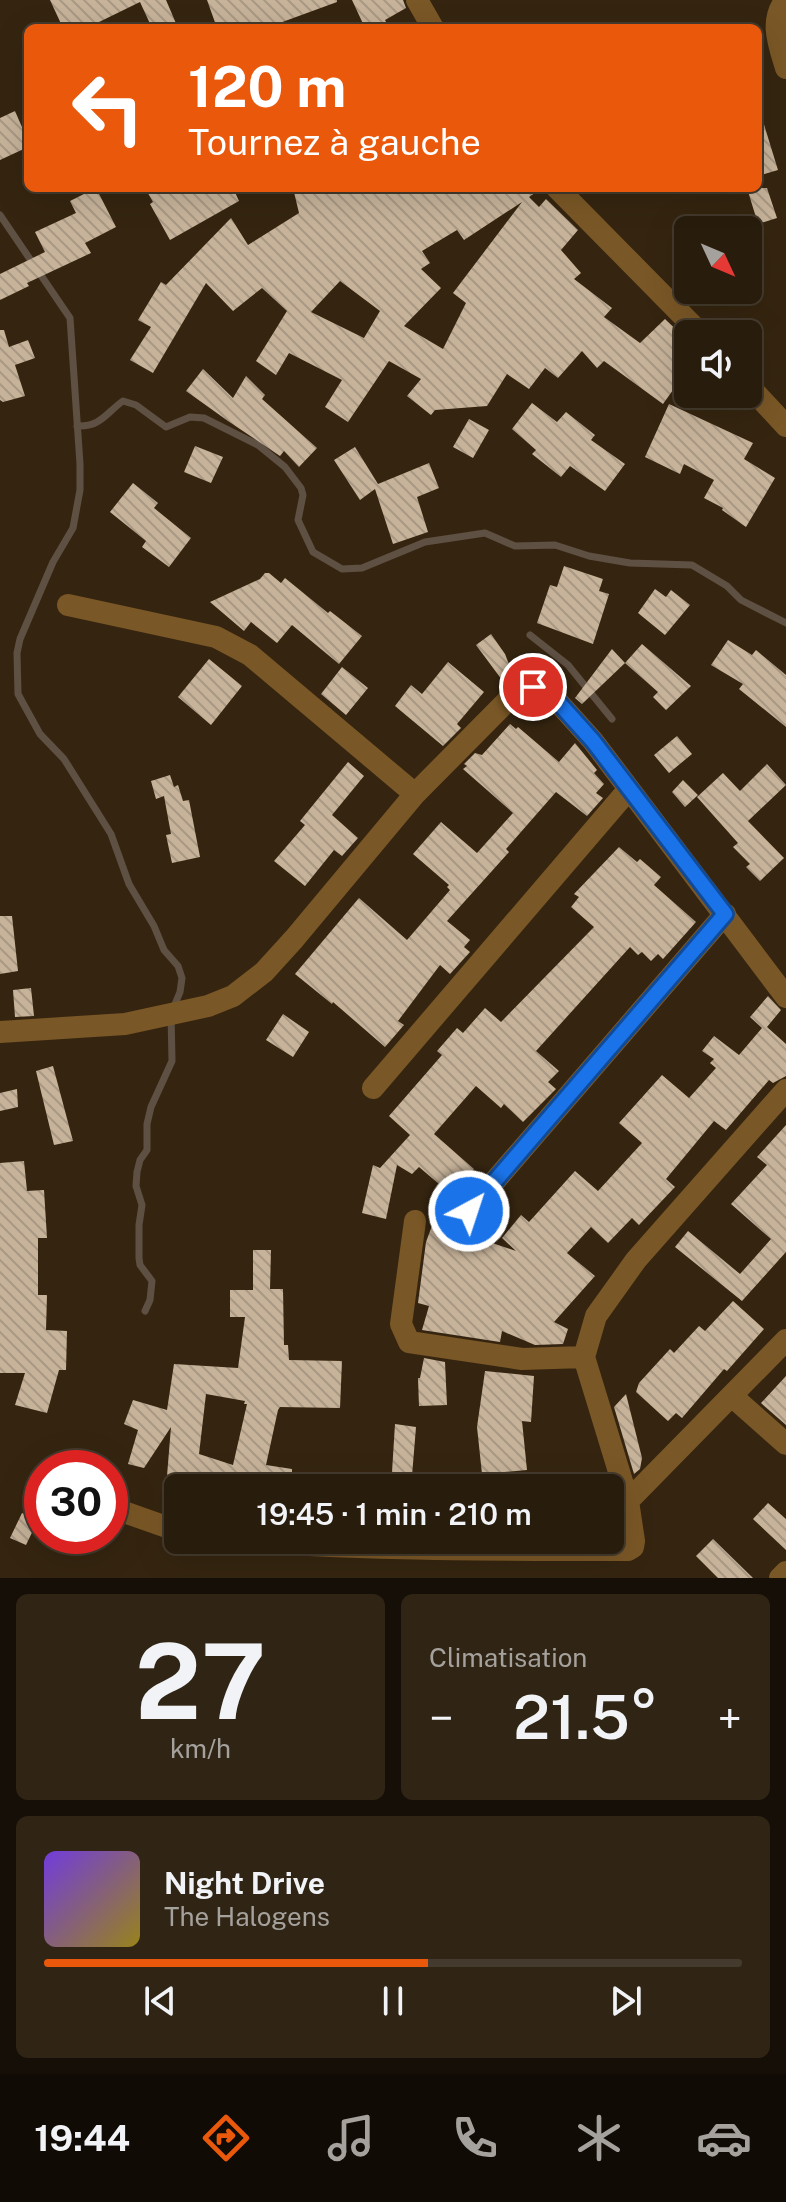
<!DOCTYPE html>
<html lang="fr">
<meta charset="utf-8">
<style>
body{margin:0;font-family:"Public Sans",sans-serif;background:#302515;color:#f1f3f6;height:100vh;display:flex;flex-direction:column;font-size:30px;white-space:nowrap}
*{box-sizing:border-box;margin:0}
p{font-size:26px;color:#a5a19d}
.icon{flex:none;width:44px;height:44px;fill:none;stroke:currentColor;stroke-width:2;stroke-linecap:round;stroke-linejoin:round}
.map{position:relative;height:1578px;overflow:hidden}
.drawer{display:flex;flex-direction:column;gap:16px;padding:16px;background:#160f07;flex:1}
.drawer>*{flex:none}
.banner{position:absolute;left:24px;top:24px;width:738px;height:168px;border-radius:12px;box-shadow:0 8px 32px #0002,0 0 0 2px #443a2d;background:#ea580c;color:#fff;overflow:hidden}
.needle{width:52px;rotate:134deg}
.fabs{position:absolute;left:674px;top:216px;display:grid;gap:16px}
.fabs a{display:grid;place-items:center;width:88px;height:88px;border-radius:12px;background:#281c0c;box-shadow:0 8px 32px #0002,0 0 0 2px #443a2d;font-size:40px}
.speed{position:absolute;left:24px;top:1450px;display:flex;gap:16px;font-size:40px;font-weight:700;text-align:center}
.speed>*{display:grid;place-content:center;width:104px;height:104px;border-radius:50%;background:#281c0c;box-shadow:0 8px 32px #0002,0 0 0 2px #443a2d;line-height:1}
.speed .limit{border:12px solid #d22;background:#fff;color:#111}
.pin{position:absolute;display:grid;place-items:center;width:68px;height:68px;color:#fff;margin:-34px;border:4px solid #fff;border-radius:50%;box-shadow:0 2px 8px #0007}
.me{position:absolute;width:88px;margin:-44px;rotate:40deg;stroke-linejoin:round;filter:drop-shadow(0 0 6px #0008)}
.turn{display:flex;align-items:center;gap:28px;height:168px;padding:0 32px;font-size:36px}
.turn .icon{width:104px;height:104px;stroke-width:2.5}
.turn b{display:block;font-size:56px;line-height:68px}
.big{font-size:60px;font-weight:600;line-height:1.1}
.drawer .widget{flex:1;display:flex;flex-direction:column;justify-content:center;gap:12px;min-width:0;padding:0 28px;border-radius:12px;background:#302515}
.drawer .dial{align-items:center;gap:0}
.dial b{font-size:104px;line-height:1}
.song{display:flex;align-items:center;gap:24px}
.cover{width:96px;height:96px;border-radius:12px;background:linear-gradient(135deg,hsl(260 70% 55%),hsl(50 70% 35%))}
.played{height:8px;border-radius:4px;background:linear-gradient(90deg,#ea580c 55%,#443a2d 55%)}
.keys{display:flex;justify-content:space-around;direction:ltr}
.heat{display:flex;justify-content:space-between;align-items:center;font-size:44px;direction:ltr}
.drawer .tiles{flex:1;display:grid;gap:16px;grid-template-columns:1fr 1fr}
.widget:last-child{grid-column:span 2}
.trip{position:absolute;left:164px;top:1474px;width:460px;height:80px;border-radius:12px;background:#281c0c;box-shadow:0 8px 32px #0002,0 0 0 2px #443a2d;font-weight:600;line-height:80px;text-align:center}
.dock{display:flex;height:128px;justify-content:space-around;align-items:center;background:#100b05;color:#a5a19d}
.dock .icon{width:56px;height:56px}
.dock .active{color:#ea580c}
.dock b{font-size:36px;color:#f1f3f6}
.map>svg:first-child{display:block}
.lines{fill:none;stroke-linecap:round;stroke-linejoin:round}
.stream{stroke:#5f5044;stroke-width:7}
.building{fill:url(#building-back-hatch);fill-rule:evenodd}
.street{stroke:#7a5726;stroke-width:22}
.route-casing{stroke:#114b97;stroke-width:20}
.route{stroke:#1a73e8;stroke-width:14}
</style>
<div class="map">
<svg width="786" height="1578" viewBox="0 0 786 1578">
<defs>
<pattern id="building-back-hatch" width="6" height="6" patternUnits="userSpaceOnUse" patternTransform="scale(2)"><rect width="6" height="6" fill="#c7b39a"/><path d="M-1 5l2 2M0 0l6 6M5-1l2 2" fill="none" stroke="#a89884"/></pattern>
</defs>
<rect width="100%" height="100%" fill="#352510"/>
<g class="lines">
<path class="stream" d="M0,215L70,318L80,464V490L73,528L53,562L20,639L17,653L18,694L40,734L64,759L111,834L129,884L154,926L164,950L178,966L182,978L180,992L171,1014L172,1061L151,1107L147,1124V1150L140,1160L137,1172L136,1186L142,1205L139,1225V1258L140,1265L152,1281L150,1300L145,1311
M77,426C101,427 106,413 123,401L136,405L166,427L190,417L204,418L258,445L285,467L301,488L303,495L298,520L313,552L342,569L362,568L425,542L485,533L515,546L555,545L589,556L630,563L692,565L727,586L741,600L786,623
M530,635L568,665L612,719"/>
</g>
<path class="building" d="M50,0H166L178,28H152L140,2L97,23L80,28H63Z
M207,0H337V2L266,28H217Z
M352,0H403L406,8L385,20L389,28H365Z
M15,111L28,141V147L0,160V118Z
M762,118L778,170L758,176V119Z
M96,188L116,227L85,243L91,253L27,283L29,286L0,300V274L45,252L35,232L76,213L70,201Z
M145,188H233L239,201L170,240L150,204L153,202Z
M293,188H542L529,197L539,207L546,199L578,230L561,250L581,273L574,279L612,308L604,317L640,343L665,319L688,341V369L663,404L604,361L597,368L582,351L558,378L545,368L529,389L507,374L487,406L435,410L431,415L407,396L421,379L389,361L348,422L325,407L342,380L289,353L276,375L256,361L287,311L262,288L233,311L206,283L153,373L130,360L151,327L138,320L161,282L166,285L231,218L248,245L299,213ZM522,202L453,293L466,303L443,349L404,326L441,288L421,269L430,263L422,251L457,230L464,240ZM340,281L380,311L364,338L311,312Z
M747,188H767L777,218L758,224Z
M0,330H4L9,347L28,340L35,358L15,365L25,396L3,402L0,400Z
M203,369L233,398L246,376L265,395L262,399L317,448L299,467L284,451L280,456L228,421L186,391Z
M532,403L557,422L566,412L595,435L591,440L625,464L605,491L570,466L561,477L532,454L536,450L512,429Z
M669,404L753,443L744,459L775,478L746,527L722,510L723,508L704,498L714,480L684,464L680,474L645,457Z
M469,419L489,430L473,458L453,447Z
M195,446L223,457L211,483L184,472Z
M355,447L378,484L429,463L439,488L417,497L428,532L393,544L375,489L360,500L334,460Z
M133,483L158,503L154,508L191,538L169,567L142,547L146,541L110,512Z
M564,566L603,579L599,591L609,594L593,644L537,623L550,585L557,587Z
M265,573H269L281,583L285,578L328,613L330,611L362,636L339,664L292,625L277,643L251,622L244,631L210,602L260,579Z
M655,589L666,597L671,590L690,605L665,635L638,613Z
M491,634L505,654L514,677L505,684L476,645Z
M728,640L752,655L756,650L786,675V727L739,689L743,684L711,665Z
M642,644L691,686L666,710L653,697L658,692L625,663Z
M612,649L625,663L582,704L575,698Z
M209,659L242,686L211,725L178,697Z
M448,662L484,692L457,724L461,728L443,746L395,706L411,685L422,694Z
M342,667L368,688L346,715L321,694Z
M510,724L516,729L518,727L559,762L575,743L597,770L594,773L604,784L596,793L603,798L587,816L556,792L506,849L509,852L447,921L470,940L464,947L470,952L450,974L440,965L398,1021L404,1025L385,1047L333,1002L332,1004L295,974L359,898L407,940L450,890L447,887L449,885L413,854L441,822L477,853L513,813L463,769L467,766L464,764L475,753L482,755Z
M677,736L692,754L669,773L654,755Z
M348,762L364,776L332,815L358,838L342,856L334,850L305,886L274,861L305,825L300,821Z
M767,764L786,785L748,821L784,858L760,881L746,867L750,864L733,847L738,843L697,797L723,773L740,791Z
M170,775L174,787L178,785L183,801L189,800L200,857L172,863L166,835L171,834L164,796L156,799L151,781Z
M683,780L698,795L685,807L672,792Z
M619,847L637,862L640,859L661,877L654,885L696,922L663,959L658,954L651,961L642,952L638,955L630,947L536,1051L559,1071L548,1082L556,1089L523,1122L504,1104L501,1108L476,1086L434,1134L474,1169L452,1195L419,1167L412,1174L397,1165L386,1219L362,1213L373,1165L380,1168L410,1135L389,1116L442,1055L437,1051L457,1028L463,1033L485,1008L501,1022L594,927L571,907L579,897L574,894Z
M0,916H12L18,971L0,974Z
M31,988L34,1016L15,1017L13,990Z
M768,996L781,1010L767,1027L786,1044V1076L773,1083L769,1080L726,1130L714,1121L666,1179L675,1187L639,1225L632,1218L608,1243L591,1227L567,1253L595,1276L554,1322L568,1329L563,1344L535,1345L502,1331L500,1342L422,1330L429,1306L418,1303L426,1242L433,1223L516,1251L502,1238L521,1215L529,1222L575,1171L598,1191L642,1143L619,1123L662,1075L689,1098L716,1068L710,1063L714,1059L702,1051L714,1036L739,1055L762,1028L750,1017Z
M283,1014L309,1032L293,1057L266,1040Z
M53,1066L73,1141L54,1145L36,1071Z
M17,1089L18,1107L0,1111V1093Z
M786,1125V1252L742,1301L675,1247L688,1231L740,1274L771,1239L731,1204L767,1165L757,1157Z
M24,1161L27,1191L44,1190L47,1238H38V1295H47L46,1330L67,1331L66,1370H59L47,1413L15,1405L25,1373H0V1163Z
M253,1250H271L270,1289H283L284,1345H288L289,1360L342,1361L340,1408L280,1407L278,1410L266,1465L292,1469V1488H166L171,1427L144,1468L128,1464L138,1430L124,1424L133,1400L167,1410L174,1364L238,1368L245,1317H230V1290H253ZM206,1394L245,1401L244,1404H247L233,1465L199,1454Z
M733,1301L764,1329L727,1371L724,1369L682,1418L676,1413L668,1421L636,1392L639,1383L670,1349L674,1353L699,1326L705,1331Z
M424,1358L445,1362L447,1405L419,1406L418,1378H420Z
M485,1371L534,1376L531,1422L522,1421L527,1470L482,1474L477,1427Z
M786,1376V1425L761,1403Z
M626,1394L642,1458L640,1469L634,1474L614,1407Z
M395,1424L416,1427L411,1488H391Z
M768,1503L786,1519V1550L753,1519Z
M22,1513L38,1520L26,1545L10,1538Z
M713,1539L753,1578H718L696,1556Z"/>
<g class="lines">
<path class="street" d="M417,0L433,28
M786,0C769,20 779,45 786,68
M557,188L701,334
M748,385L786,426
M68,605L216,637L250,655L415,794
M0,1032L125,1024L208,1006L233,996L264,972L294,939L415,794L518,690L533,687L549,692L593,741L786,997
M373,1088L629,789
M469,1211L725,914
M415,1221L401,1324L409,1342L522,1359L584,1357
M733,1397L786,1444
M628,1501L786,1340
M110,1507L178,1531
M225,1540C359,1550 493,1550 628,1550L633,1547L634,1541L628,1501L584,1357L596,1316L636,1260L786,1090
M780,1578L786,1572"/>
</g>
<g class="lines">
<defs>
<path id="route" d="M469,1211L725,914L593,741L549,692L533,687"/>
</defs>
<use href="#route" class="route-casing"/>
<use href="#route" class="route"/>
</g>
</svg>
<div class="fabs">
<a><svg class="needle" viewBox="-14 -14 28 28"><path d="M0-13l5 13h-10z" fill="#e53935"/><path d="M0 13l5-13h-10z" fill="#a5a19d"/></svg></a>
<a><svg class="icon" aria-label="sound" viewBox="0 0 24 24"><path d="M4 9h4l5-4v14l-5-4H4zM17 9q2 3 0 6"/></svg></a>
</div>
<div class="speed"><div class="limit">30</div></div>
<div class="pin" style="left:533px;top:687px;background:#d93025"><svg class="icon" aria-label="arrive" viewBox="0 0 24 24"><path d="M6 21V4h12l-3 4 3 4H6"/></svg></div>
<svg class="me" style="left:469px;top:1211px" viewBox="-20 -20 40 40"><circle r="17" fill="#1a73e8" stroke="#fff" stroke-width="3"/><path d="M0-11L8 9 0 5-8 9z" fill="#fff"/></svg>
<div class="trip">19:45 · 1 min · 210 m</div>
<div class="banner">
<div class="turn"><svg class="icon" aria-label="left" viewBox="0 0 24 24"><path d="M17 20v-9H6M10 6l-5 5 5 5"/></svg><div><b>120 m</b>Tournez à gauche</div></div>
</div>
</div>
<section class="drawer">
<div class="tiles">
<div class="widget dial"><b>27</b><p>km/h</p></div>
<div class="widget"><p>Climatisation</p>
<div class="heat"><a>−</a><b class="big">21.5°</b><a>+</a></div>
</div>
<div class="widget">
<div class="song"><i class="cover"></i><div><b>Night Drive</b><p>The Halogens</p></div></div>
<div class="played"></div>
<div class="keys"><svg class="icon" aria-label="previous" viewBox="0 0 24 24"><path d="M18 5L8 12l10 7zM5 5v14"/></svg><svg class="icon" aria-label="pause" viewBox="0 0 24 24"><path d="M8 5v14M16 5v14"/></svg><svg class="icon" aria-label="next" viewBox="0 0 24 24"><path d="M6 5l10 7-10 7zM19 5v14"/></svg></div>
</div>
</div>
</section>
<nav class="dock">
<b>19:44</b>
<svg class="icon active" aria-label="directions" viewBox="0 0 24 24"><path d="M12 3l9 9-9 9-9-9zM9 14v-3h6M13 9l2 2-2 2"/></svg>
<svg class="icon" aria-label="music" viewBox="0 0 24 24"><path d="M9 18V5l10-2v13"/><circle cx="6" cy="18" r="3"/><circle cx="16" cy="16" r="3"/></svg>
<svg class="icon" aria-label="phone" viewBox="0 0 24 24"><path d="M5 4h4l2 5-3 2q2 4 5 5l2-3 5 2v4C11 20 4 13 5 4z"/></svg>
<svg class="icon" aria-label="climate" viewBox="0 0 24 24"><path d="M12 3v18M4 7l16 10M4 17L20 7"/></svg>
<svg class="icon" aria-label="car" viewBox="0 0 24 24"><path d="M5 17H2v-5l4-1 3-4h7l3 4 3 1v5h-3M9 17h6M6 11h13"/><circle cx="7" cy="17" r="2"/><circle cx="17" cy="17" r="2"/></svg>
</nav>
